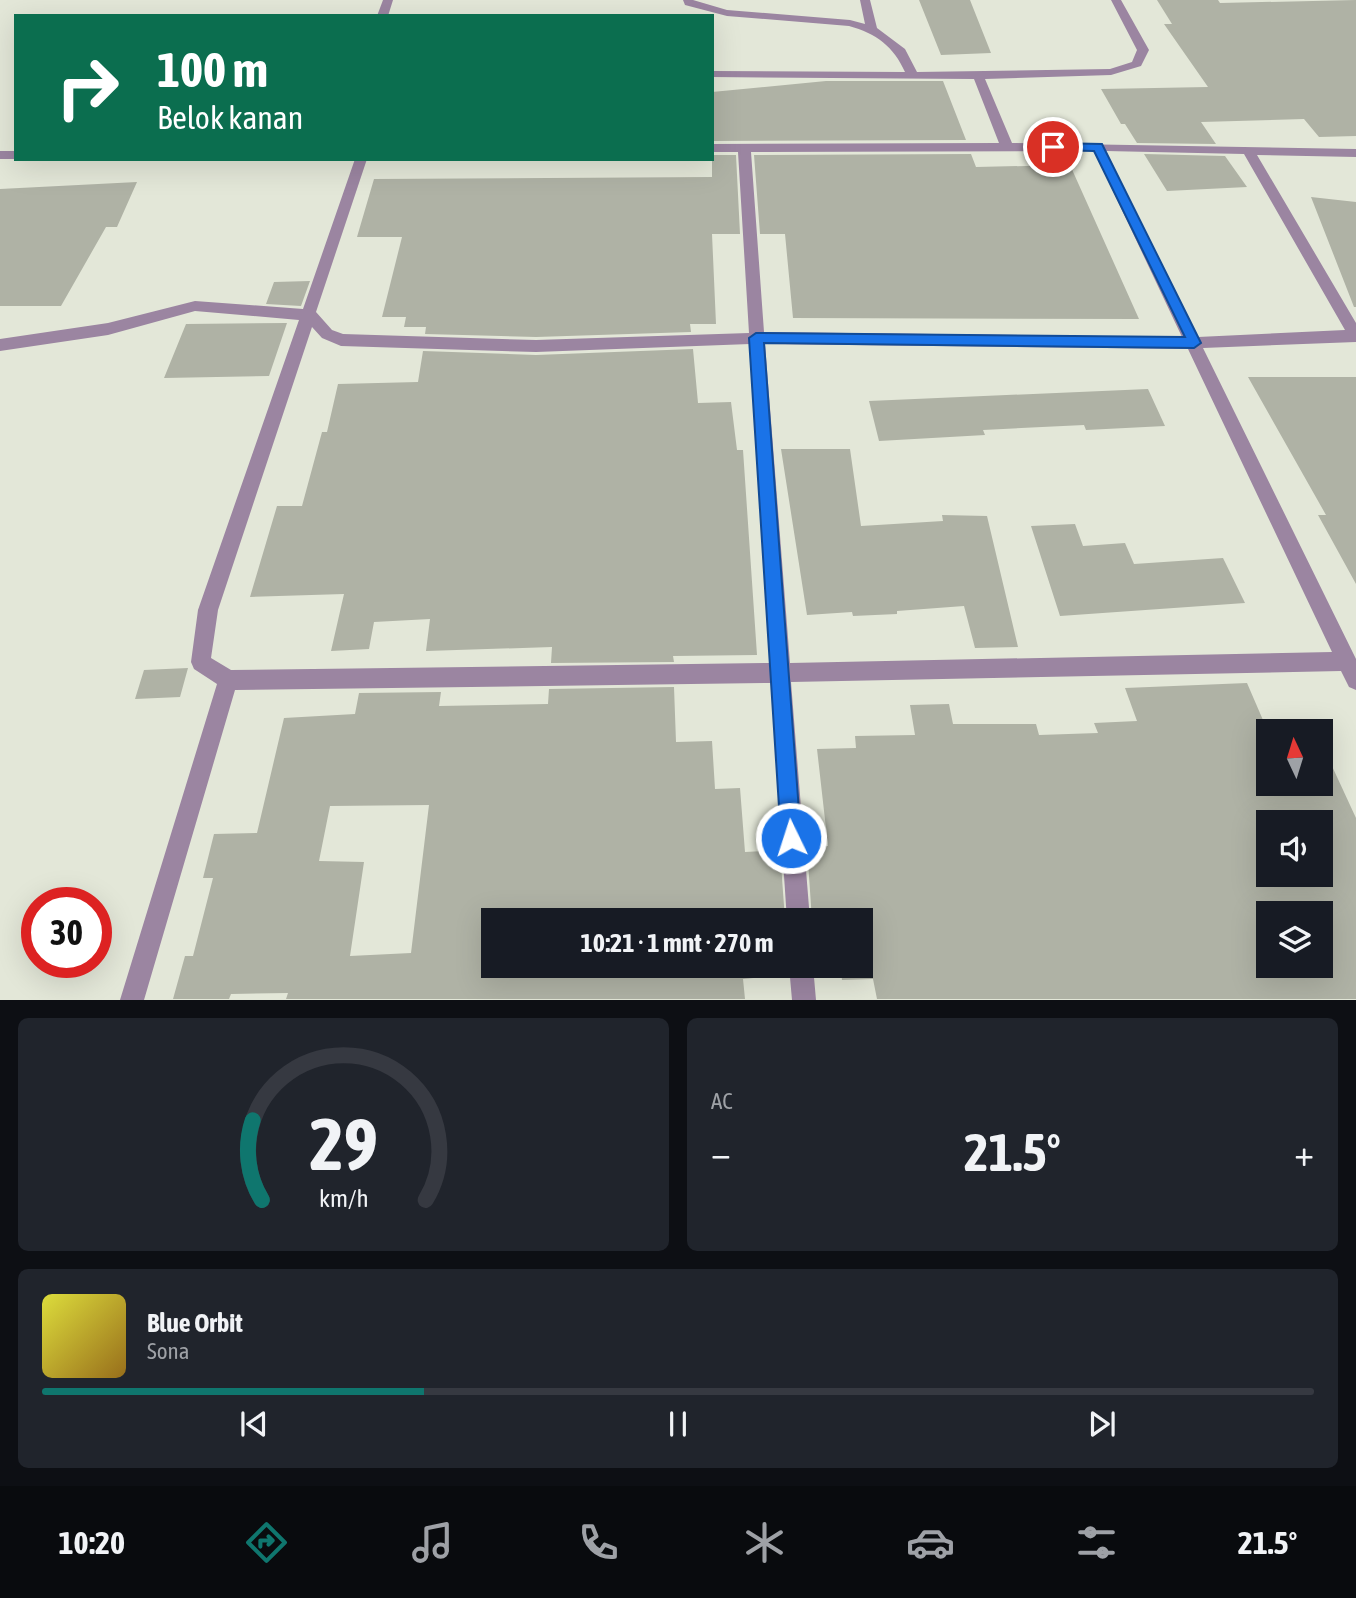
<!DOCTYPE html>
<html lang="id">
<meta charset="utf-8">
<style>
body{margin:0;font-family:"Asap Condensed",sans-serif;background:#20242c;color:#f1f3f6;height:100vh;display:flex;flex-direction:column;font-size:26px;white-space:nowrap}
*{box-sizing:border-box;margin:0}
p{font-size:23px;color:#9ea1a6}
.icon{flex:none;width:38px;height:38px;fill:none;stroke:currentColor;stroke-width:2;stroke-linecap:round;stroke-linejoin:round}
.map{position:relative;height:1000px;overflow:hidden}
.details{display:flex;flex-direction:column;gap:18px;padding:18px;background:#0d0f14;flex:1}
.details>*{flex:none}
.hud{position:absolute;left:14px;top:14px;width:700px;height:147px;border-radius:0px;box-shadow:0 7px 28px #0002;background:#0b6e4f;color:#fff;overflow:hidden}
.needle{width:46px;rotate:356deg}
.tools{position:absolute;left:1256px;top:719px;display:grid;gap:14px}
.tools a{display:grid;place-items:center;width:77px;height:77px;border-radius:0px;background:#171b24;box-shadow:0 7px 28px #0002;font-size:35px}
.speed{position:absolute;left:21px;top:887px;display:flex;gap:14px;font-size:35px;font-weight:700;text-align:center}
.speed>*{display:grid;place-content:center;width:91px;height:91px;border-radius:50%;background:#171b24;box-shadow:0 7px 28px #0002;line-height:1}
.speed .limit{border:10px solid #d22;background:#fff;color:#111}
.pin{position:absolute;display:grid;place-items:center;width:60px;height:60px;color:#fff;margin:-30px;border:4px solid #fff;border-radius:50%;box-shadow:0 2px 7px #0007}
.me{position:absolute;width:77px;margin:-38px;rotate:356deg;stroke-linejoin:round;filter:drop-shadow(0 0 5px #0008)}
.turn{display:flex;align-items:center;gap:24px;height:147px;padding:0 28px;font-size:32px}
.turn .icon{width:91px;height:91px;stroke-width:2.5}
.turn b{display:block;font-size:49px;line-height:60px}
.big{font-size:52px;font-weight:700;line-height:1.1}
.details .tile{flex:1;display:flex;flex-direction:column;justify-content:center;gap:10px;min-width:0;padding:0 24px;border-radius:10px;background:#20242c}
.details .dial{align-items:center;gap:0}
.dial svg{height:182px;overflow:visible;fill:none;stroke:#363941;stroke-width:7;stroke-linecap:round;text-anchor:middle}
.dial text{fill:#f1f3f6;stroke:none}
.song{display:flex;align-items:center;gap:21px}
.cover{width:84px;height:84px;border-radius:10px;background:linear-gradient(135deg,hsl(60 70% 55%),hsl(40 70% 35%))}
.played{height:7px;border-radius:4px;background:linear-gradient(90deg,#0f766e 30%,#363941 30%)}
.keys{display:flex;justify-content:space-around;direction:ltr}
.heat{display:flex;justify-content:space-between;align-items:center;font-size:38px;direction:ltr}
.details .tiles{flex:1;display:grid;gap:18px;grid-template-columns:1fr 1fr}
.tile:last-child{grid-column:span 2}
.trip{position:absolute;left:481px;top:908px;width:392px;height:70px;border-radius:0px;background:#171b24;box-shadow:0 7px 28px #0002;font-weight:700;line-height:70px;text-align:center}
.dock{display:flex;height:112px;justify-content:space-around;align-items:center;background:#090b0e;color:#9ea1a6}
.dock .icon{width:49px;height:49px}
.dock .on{color:#0f766e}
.dock b{font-size:32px;color:#f1f3f6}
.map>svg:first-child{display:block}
.building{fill:#afb2a5;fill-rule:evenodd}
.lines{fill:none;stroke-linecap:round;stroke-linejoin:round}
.minor{fill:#9b85a1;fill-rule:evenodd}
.route{fill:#1a73e8;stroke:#114b97;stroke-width:2}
</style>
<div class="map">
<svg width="1356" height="1000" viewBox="0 0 1356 1000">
<rect width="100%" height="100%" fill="#e3e7d8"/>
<path class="building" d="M919,0H970L991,53L941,55Z
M1157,0H1218L1220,3L1356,0V136L1319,137L1304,119L1201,122L1216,144L1137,143L1125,124H1121L1101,89L1208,87L1164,24H1172Z
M826,81H943L966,140L712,141V92Z
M971,154L976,167L1070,165L1139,319L793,318L785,234H760L754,155Z
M1144,154L1225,156L1247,187L1167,191Z
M712,155H736L740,234H712L716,324H690L691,332L536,337L425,334L426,327H404L406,317H382L402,237H357L374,179L712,177Z
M137,182L117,227H106L61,306H0V189Z
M1311,197L1356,202V307H1354Z
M310,281L301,306L266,304L274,282Z
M287,323L269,376L164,378L186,324Z
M693,349L698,403L731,402L737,450H743L757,655L673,656L674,662L551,663L552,647L426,651L430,619L374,622L369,649L331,651L344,594L250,597L277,506H302L322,432H327L338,384L418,382L423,351L536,355Z
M1248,377H1356V584L1318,515H1326Z
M1148,389L1165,426L1086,430L1084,425L983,430L985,435L879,441L869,401Z
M781,449H850L861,526L943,521L942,515L987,516L1018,647L975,648L964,606L897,611V614L853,616L852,612L807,615Z
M1075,524L1083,546L1125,543L1134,564L1223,558L1245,603L1060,616L1031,526Z
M188,668L180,697L135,699L144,670Z
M1247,683L1269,734V784H1321V751H1325L1356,818V999H877L873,979L842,980L841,972L816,973V966H861V920H812L807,847L828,846L817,749L856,748L855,736L915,735L910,705L949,704L953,724H1036L1039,735L1098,733L1094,723L1137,721L1125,688ZM1269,822H1321V875H1269ZM1269,914H1321V966H1269Z
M674,687L676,742L712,741L715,789L740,788L745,852L780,850L785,920H494V966H786L787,975L743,979L745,999H286L288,993L231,994L229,999H173L185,956H193L213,878H203L214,834L257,833L284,718L355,714L359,693L441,692L439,706L548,704L549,689ZM330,806L429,805L411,953L350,956L364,862L319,861Z"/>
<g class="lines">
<path class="minor" d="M383,0H393L388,16H377Z
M683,0H693L727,10L850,20L865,24L860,0H870L877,28L905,49L917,72L1110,69L1132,62L1137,50L1111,0H1121L1149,50L1141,66L1111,75L985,79L1012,143L1356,149V157L1257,155L1356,323V342L1203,348L1356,659V690L1349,687L1341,671L791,682L810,920H787L771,683L235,690L144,1000H120L217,684L194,669L191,662L198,610L299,320L195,311L108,335L0,351V339L108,323L195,301L303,309L355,159H367L316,312L332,330L343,334L536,340L749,333L738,152H712V144L999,143L974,79L712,77V71L905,72C894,47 876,33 849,26L727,16L685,5ZM1094,151L1182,337L764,332L751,152ZM1106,151L1244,154L1345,330L1198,337ZM312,327L322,338L341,346L536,352L750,344L770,663L231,670L211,658L218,610ZM765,344L1188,349L1332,652L790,663Z
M0,151H16V159H0Z
M789,966H813L816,1000H792Z"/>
</g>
<path class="route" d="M1053,143L1102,144L1201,343L1194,348L764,343L801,838L798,845L791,848L784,845L781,838L749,338L756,333L1185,337L1094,151L1049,150V144Z"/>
</svg>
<div class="tools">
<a><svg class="needle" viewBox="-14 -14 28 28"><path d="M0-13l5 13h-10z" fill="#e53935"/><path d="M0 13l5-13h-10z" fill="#9ea1a6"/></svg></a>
<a><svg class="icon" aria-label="sound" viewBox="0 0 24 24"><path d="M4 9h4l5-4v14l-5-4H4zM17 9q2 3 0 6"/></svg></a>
<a><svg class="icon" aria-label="layers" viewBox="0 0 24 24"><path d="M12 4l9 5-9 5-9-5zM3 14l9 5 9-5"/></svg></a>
</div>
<div class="speed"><div class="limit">30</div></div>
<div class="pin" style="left:1053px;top:147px;background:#d93025"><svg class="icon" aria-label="arrive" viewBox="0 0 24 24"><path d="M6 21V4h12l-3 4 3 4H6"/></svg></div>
<svg class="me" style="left:791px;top:838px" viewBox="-20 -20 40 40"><circle r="17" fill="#1a73e8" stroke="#fff" stroke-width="3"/><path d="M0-11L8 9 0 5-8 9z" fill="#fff"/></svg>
<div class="trip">10:21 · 1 mnt · 270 m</div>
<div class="hud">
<div class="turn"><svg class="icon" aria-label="right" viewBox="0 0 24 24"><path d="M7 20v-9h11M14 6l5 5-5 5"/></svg><div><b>100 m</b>Belok kanan</div></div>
</div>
</div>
<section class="details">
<div class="tiles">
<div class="tile dial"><svg viewBox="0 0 100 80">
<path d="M14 69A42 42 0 1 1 86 69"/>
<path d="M14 69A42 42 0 0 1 10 34" stroke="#0f766e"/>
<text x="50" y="56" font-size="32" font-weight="700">29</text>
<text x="50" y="72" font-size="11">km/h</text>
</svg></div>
<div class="tile"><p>AC</p>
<div class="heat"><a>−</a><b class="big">21.5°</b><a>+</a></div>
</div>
<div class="tile">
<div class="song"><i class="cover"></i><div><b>Blue Orbit</b><p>Sona</p></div></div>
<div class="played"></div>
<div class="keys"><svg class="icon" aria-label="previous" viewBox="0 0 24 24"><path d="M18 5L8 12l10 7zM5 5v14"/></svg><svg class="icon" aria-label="pause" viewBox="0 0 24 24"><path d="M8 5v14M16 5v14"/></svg><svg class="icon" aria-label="next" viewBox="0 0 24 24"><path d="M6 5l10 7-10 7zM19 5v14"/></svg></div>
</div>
</div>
</section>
<nav class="dock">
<b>10:20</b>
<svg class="icon on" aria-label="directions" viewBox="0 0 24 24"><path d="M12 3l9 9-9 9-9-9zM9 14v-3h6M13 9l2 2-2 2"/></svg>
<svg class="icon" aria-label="music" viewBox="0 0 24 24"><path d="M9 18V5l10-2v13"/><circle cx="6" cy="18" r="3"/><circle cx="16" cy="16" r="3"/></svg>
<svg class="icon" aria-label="phone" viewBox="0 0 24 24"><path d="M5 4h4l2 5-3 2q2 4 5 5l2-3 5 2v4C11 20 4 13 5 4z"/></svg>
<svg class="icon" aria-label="climate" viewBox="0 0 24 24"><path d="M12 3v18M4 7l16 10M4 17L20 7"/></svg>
<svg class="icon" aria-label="car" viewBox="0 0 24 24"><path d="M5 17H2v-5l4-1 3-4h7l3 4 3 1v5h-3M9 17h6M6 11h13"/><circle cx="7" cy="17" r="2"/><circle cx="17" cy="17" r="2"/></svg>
<svg class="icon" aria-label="filters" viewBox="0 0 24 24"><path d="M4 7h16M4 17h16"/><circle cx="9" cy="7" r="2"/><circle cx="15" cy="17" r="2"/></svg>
<b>21.5°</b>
</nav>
